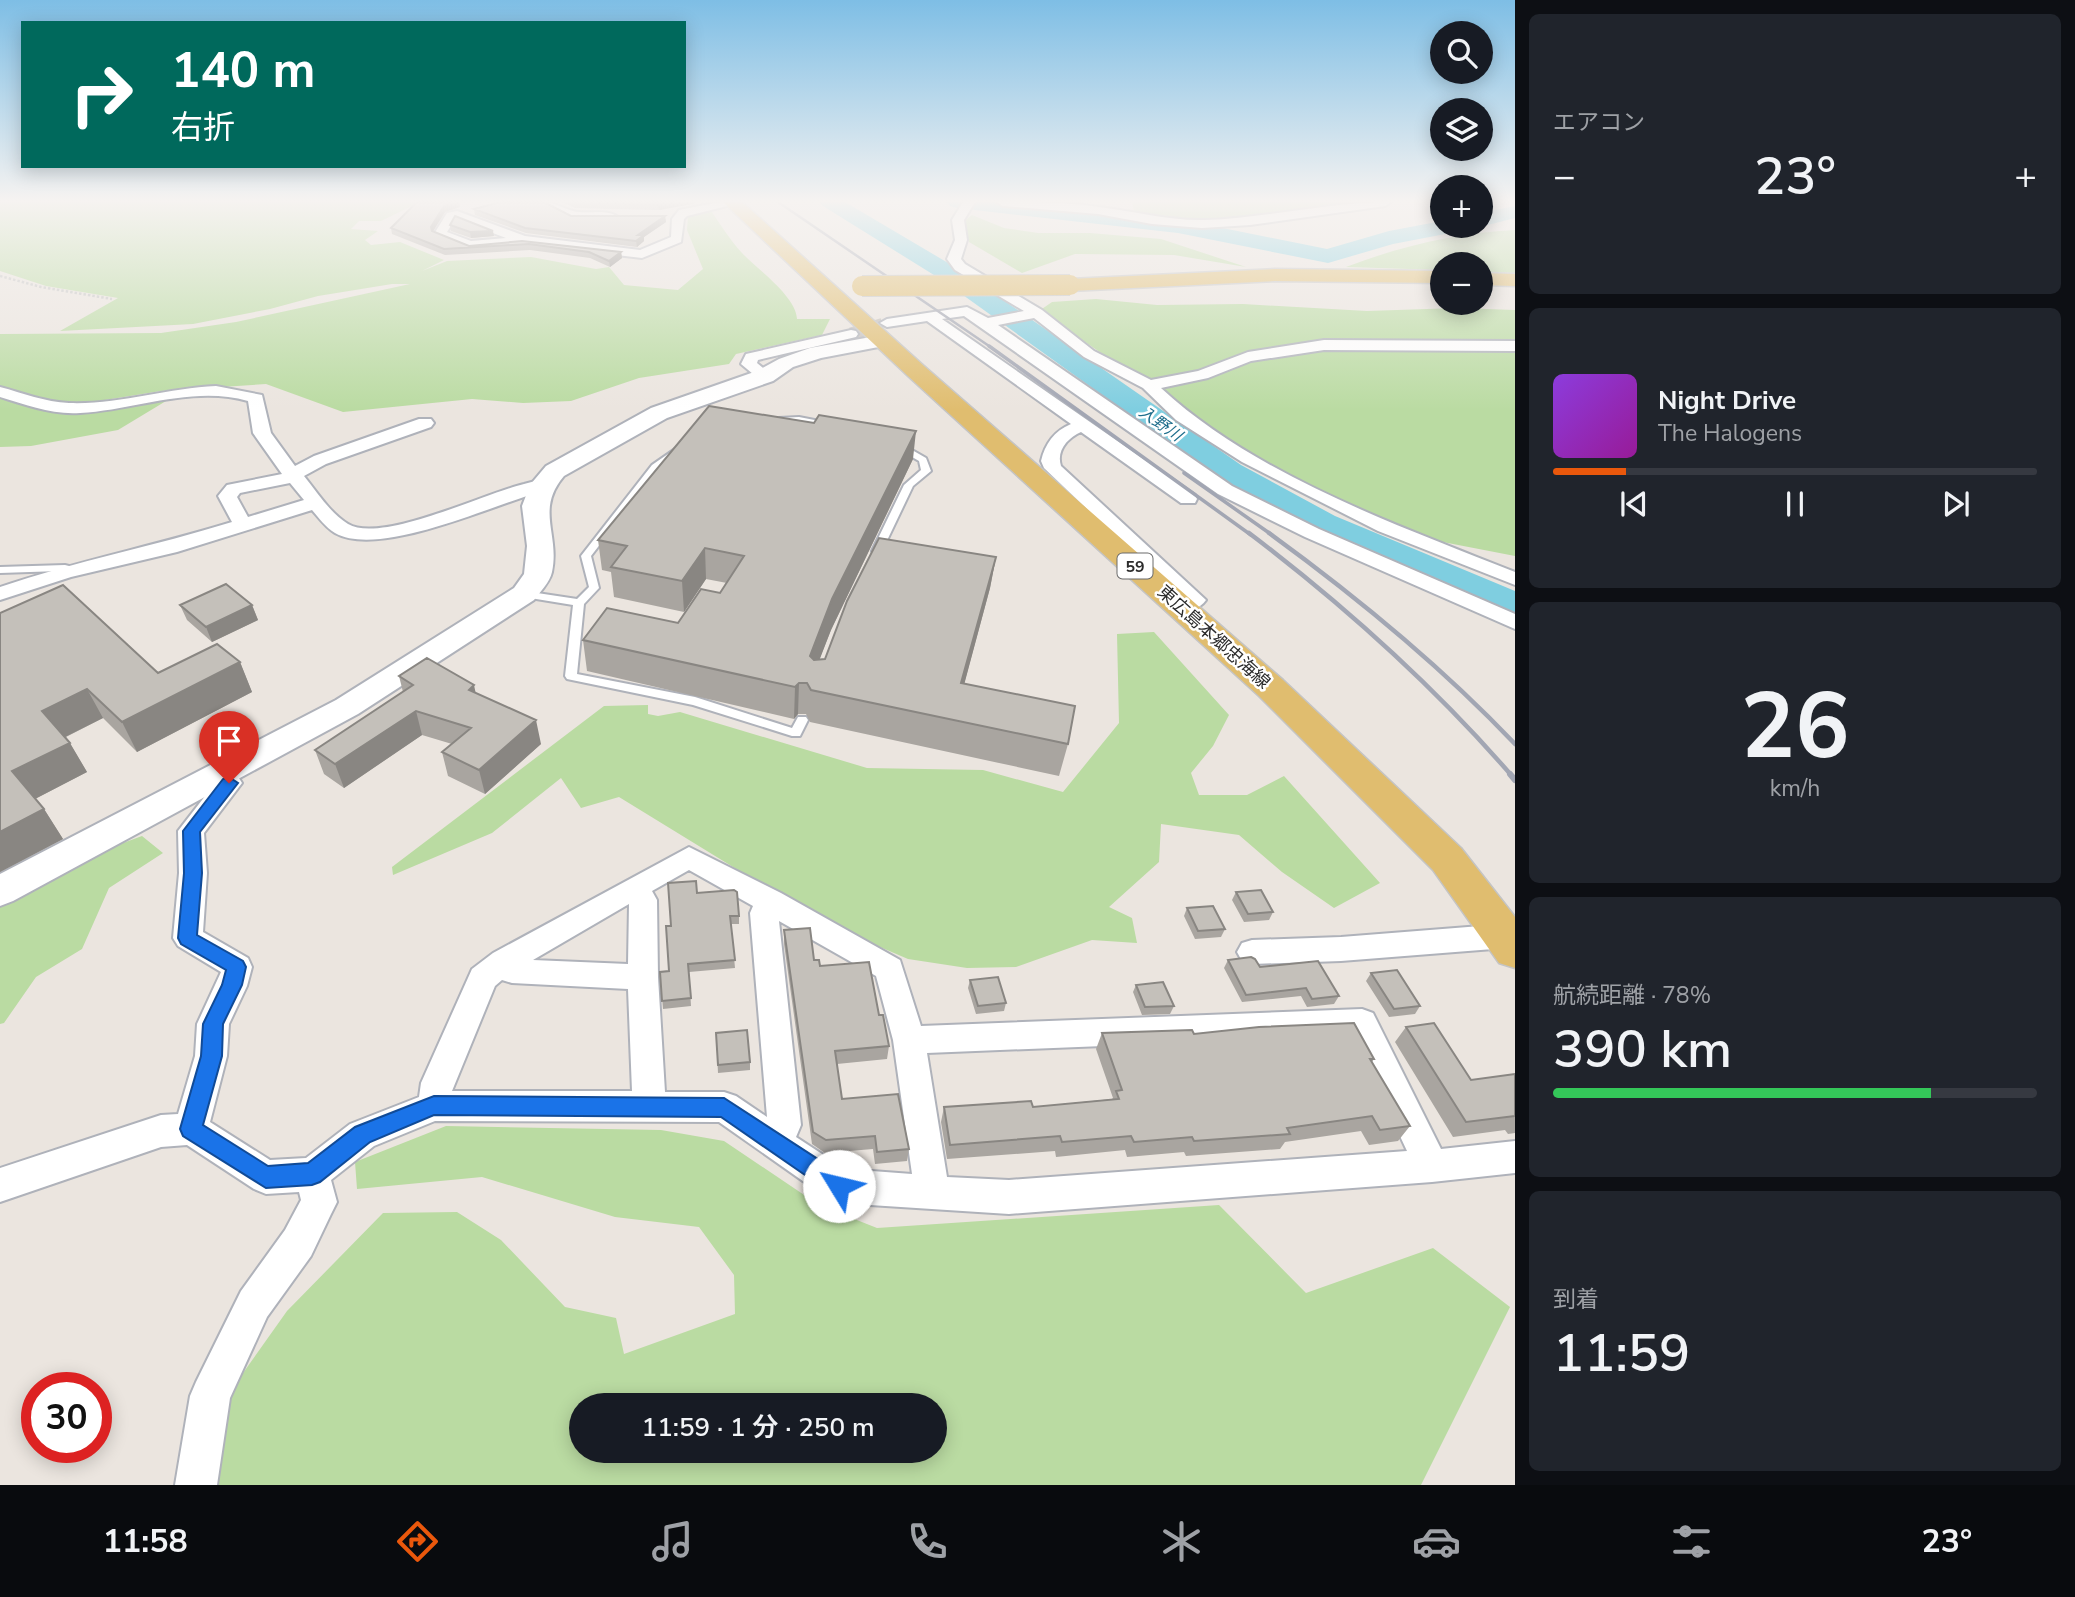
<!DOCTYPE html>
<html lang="ja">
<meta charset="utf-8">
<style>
body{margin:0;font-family:"Nunito Sans","Noto Sans JP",sans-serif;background:#20242c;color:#f1f3f6;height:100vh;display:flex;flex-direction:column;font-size:26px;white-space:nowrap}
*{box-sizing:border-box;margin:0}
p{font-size:23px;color:#9ea1a6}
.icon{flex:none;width:38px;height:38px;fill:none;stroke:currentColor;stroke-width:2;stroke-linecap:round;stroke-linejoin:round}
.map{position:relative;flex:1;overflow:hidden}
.side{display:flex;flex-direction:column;gap:14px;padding:14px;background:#0d0f14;width:560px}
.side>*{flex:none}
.guide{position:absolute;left:21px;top:21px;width:665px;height:147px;border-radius:0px;box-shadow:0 4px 18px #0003;background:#00695c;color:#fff;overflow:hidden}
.tools{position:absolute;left:1430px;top:21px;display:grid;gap:14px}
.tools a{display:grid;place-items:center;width:63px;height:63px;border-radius:50%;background:#171b24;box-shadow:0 4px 18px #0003;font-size:35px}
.speed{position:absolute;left:21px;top:1372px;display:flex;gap:14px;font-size:35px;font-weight:700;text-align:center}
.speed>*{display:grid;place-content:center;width:91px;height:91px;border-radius:50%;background:#171b24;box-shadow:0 4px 18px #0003;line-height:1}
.speed .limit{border:10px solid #d22;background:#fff;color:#111}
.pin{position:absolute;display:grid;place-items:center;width:60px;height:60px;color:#fff;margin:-72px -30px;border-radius:50% 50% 50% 0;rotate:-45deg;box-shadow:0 0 7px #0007}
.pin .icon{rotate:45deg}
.me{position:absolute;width:77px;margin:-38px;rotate:306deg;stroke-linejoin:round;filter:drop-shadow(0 0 5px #0008)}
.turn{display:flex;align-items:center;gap:24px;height:147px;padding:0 35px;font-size:32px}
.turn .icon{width:91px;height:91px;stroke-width:2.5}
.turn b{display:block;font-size:49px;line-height:60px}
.big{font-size:52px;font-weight:600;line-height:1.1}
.side .widget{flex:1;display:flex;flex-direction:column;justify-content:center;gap:10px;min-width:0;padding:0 24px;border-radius:10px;background:#20242c}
.side .dial{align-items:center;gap:0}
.dial b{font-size:91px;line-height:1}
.song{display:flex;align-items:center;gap:21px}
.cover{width:84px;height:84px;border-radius:10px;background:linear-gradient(135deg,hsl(270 70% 55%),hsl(300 70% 35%))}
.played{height:7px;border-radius:4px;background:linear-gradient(90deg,#ea580c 15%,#363941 15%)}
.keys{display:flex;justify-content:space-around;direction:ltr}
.heat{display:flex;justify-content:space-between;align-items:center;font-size:38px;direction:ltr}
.charge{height:10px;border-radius:5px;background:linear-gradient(90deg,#34c759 78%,#363941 0)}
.trip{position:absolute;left:569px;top:1393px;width:378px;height:70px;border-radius:35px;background:#171b24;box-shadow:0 4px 18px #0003;font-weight:600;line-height:70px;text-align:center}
.dock{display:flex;height:112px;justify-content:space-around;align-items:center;background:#090b0e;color:#9ea1a6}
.dock .icon{width:49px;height:49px}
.dock .current{color:#ea580c}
.dock b{font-size:32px;color:#f1f3f6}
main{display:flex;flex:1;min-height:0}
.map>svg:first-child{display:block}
.green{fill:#badba2;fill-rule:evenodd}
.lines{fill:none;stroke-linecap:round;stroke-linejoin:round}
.river{fill:#7fcee0;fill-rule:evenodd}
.street-tunnel{stroke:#c5c0bb;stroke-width:13;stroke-dasharray:13 7;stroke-linecap:butt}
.lane-casing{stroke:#afb2ba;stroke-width:4}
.street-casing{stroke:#afb2ba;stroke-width:4}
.secondary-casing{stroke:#afb2ba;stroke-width:4}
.primary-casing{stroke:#c4c4c4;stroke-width:3}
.path{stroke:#c4c4c4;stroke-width:2.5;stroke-dasharray:2.5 2;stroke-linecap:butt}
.lane{fill:#fff;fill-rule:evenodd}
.street{fill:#fff;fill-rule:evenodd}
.secondary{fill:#fff;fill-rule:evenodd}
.primary{fill:#e0bd6f;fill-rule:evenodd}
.rail-far3{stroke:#a2a6b3;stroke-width:2.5}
.rail-far2{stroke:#a2a6b3;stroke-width:3.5}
.rail-far1{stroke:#a2a6b3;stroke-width:4.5}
.rail{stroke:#a2a6b3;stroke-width:6}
.primary-bridge-casing{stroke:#c4c4c4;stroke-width:22;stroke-linecap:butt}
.primary-bridge{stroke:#e0bd6f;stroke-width:20}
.wall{fill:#a9a5a0}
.shaded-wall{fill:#898682}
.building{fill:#c4c0ba;stroke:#898682;stroke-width:2}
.route{fill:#1a73e8;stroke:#114b97;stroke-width:2}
.labels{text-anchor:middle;stroke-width:5;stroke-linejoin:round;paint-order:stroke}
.far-water-label{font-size:16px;font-style:italic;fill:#1e6e8c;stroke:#fff}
.shield{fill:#fff;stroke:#6b6b6b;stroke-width:2}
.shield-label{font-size:16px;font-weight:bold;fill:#2b2b2b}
.street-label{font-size:18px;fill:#2b2b2b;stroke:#fff}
</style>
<main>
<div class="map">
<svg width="1515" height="1485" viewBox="0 0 1515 1485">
<rect width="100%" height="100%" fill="#ebe5df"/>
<path class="green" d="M0,202H420L381,221H359L351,229L378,231L365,240L371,245L400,242L444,260L422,271L447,261L531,257L596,269L609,267L624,285L678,290L703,269L687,230L688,216L710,209C720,224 730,240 742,253C757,269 796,296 797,319H830L822,335L736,354L729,364L639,378L571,401L523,403L472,399L343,412L266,384L161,391L80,404H55L0,388V334L161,333L236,322L410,284H392L318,296L270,309L193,324L60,331L118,298L46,286L0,271Z
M1132,202H1356L1223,219H1187L1134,211Z
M972,215L1004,228L1038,233H1090L1161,239L1246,267L1174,255L1075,254L1022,273L969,242L963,222Z
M1515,230V273L1481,272L1480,264H1442V270L1346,267C1401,246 1456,233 1515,230Z
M1096,299L1157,305L1243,304L1367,311L1457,308L1515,310V556L1386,531L1251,454L1039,311L1052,302Z
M0,396L47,409L171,398L118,430L31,446L0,447Z
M1154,632L1229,715L1213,746L1191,773L1199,795H1247L1284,776L1380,883L1334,908L1282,872L1239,835L1161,824L1159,862L1109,907L1132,918L1137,943L1092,940L1016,967L967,968L908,959L824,923L619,797L581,808L561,778L492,833L393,875L392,867L604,706L648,705V714L658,716L680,712L867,768L983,770L1063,792L1119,723L1117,634Z
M142,836L163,853L109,888L82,949L36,977L4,1023L0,1024V905L72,862Z
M446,1126L661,1130L724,1141L819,1205L877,1228L1219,1205L1306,1293L1433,1248L1510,1307L1421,1485H209L221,1404L287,1311L383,1213L457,1212L501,1240L565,1307L616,1318L624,1354L735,1314L734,1275L699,1227L615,1217L482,1177L357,1189L355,1162ZM581,1405H934V1451H581Z"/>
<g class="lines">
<path class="river" d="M819,202H845L960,270L1241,465L1335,516L1515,591V616L1502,613L1311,530L1219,479L942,280L823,206Z
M946,202H1016L1178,219L1327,249L1389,231L1442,221V226H1464L1461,231L1393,244L1328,263L1178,233L957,208L950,206Z
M1515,206V218L1480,227L1477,226H1480V213Z"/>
<path class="street-tunnel" d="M851,334L887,323"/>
<defs>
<path id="lane" d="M799,417L830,423L834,426L830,429L799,423L779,424L775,421L779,418Z
M898,442L926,458L931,471L913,486L882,551L877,554L872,551L904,485L921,470L919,461L895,447L894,445Z
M678,447L681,448V452L658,469L591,556L599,588L584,604L577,674L695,697L792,728L798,717H806L808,720L800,736H792L693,705L567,679L565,676L573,605L524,597L519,594L524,591L577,599L589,587L581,556L652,465Z
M65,565L69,566L70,572L65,575L60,571L0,573V567Z"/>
<path id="street" d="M540,202C554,202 560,207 573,211C587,215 606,208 618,217C602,229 554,215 540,202Z
M720,202L739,203L687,216L684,219L681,242L642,258L523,244L470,249L434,234L447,213L457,211L525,236L640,250L671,237L672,219L679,210ZM455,219H456L506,238L471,241L447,232Z
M963,202H975L964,220L967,240L961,259L965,264L1042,310L1094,351L1151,380L1198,371L1248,352L1324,340L1515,341V351L1324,350L1251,361L1208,378L1161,388C1255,475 1397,525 1515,572V585L1378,531L1242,462L1176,420L1143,388L1084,357L1034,318L998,325L1232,486L1319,529L1515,614V629L1305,537L1218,494L964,316L942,319L1195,495L1197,499L1195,503H1181L1081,432C1068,438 1056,450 1061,466L1206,600C1199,610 1184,614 1172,612L1169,607L1181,598L1044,468L1041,461C1045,444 1054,431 1071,424L927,321L887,327L880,323L887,319L967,307L988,318L1024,311L955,270L947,259L955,240L952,220Z
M997,202C1031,202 1065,202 1099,207C1134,211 1169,221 1205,220C1267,218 1328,202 1391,202L1385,206L1250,225L1202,228L1152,224L1098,214L1003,206Z
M851,330L856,331L858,334L856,337L758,360L757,363L773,376L771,379H759L741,364L746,354Z
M216,386L262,395L271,433L295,466L314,456L419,419H431L434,423L431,427L326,464L304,476C317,492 330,513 348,524C381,544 485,493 524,484L543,479L552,485L550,489C498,502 381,559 335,533C326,528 318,517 312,510L177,552L71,577L0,600V587C76,561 155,546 232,522L218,496L227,485L282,474L253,433L248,401C193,385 135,410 80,413C53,415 26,405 0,397V387C23,393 45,402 69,403C117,405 168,388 216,386ZM290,483L304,500L248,517L237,497L240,493Z
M223,764L232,767L242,783L204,833L207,873L203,932L248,958L252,967L247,986L229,1024L227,1056L210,1122L270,1160L306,1158L350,1124L419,1097L421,1083L472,969L493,953L689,847L781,893L900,960L921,1026L1362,1009L1373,1013L1441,1149L1515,1141V1173L1432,1182L1009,1214L839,1203L827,1198L719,1122L435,1121L374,1146L331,1180L337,1202L331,1214L311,1256L267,1317L230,1398L217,1485H175L190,1396L196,1382L241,1291L285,1230L301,1200L299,1192L266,1194L254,1189L187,1145L161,1147L0,1202V1168L161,1115L178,1114L195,1056L197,1024L221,972L178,946L173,938L179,873L178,831L216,782L210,773L214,767ZM689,870L753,906L750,913L767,1117L736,1096L724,1092H665L658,977L657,900L652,891ZM629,904L628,964L533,960ZM779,921L876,976L893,1040L912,1174L845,1169L796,1137L801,1125ZM502,980L512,983L628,989L632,1091H452L495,986ZM1353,1036L1407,1151L1009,1180L947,1177L927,1053Z
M1506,924L1515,927V945L1506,948L1341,961L1252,964L1242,961L1237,952L1242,943L1252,940L1341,937Z"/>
<path id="secondary" d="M882,335L889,337L892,341L889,345L821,358L793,367L773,381L667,418L564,476C535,510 560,534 552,572C550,582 540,592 534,600L358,714L13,901L0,906V874L336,700L514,588L524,574L527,546L522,506L530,485L546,466L651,408L757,371L779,359L810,348Z"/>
<path id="primary" d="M723,202H742L924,366L1283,680L1461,848L1515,917V968L1499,963L1433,870L1259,696L908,376Z
M1275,269L1442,271V283L1275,281L1070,291L1063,289L1060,285L1063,281L1070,279Z
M1480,273L1515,274V286L1480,285Z"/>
</defs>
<use href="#lane" class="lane-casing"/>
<use href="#street" class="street-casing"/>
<use href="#secondary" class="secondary-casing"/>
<use href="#primary" class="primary-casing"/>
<path class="path" d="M0,276L41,287L112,299"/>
<use href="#lane" class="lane"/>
<use href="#street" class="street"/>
<use href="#secondary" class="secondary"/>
<use href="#primary" class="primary"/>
<path class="rail-far3" d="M778,202L992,348"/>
<path class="rail-far2" d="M989,346L1251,535
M1184,473L1272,535"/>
<path class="rail-far1" d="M1249,533C1345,606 1433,685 1512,776
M1269,533C1357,597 1440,665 1515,744"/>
<path class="rail" d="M1510,774L1515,780"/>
<defs>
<path id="primary-bridge" d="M862,286L1070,285"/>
</defs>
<use href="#primary-bridge" class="primary-bridge-casing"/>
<use href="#primary-bridge" class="primary-bridge"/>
</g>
<path class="wall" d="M562,202H696L692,204L659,210L575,208Z
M460,207L445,212L433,231L469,246L522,241L621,252L622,258L610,267L590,258L530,250L445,255L392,234L391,228Z
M474,209L571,216H665L666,222L644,237V241L637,247L526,233L475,215Z
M450,225L494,236L471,238L451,231Z
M913,459L831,630L819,660L825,659L996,557L990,588L964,684L1068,744L1059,776L810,722L806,714H798L794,719L587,671L583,640L678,623L720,593L727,583L706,579L684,612L614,597L611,572L602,570L598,540Z
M63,585L158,673L240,662L252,692L137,752L103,718L66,737L87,772L35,799L44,809L63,839L0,872Z
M180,605H252L258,620L212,642L187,620Z
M399,676L476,693L541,744L485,794L448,776L442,752L452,744L422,735L344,788L324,774L315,750L403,692Z
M1236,892L1273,912L1269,920L1244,922L1232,900Z
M697,893L739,916V924H731L735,968L689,972L691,1006L663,1009L660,972L669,971L671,926Z
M1187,908L1225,929L1221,937L1195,939L1184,916Z
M784,930L820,966L879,1015L889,1046L887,1059L837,1064L842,1099L909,1149L907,1161L875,1164L873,1149L825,1153L812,1144L784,944Z
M1228,960L1260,967L1339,996L1334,1004L1307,1007L1301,996L1242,1002L1224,968Z
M1371,973L1420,1006L1415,1014L1389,1017L1366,981Z
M970,980L1006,1003L1004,1011L976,1014L968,988Z
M1136,985L1174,1006L1170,1014L1142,1015L1133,992Z
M1406,1027L1471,1080L1515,1074V1133L1508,1134L1505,1130L1453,1137L1395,1042Z
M716,1033L750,1062V1070L718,1073Z
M1102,1033L1194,1034L1374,1059L1372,1062L1410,1126L1398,1141L1369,1145L1361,1131L1285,1142L1280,1149L1186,1156L1184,1152L1127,1157L1125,1150L1056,1157L1055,1151L947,1159L941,1122L944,1107H1033L1112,1099L1113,1098L1096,1049Z"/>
<path class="shaded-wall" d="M456,202H459L460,207L445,212L432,233L431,227L444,206Z
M674,202H696L692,204L659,210L658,205Z
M665,216L666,222L644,237V241L637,247L636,241L638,235Z
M493,231L494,236L471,238L470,232Z
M621,252L622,258L610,267L609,261Z
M916,431L913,459L831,630L809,687L810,656L832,599Z
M705,548L706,579L684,612L682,581Z
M996,557L990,588L956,715L961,683Z
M252,605L258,620L212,642L206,627Z
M240,662L252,692L137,752L122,722Z
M799,683L798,714L794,719L795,687Z
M474,685L479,709L469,690Z
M87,689L103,718L59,740L42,711Z
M416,711L422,735L344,788L335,764Z
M536,720L541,744L485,794L479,770Z
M70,743L87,772L31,801L12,771Z
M44,809L63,839L0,872V832Z"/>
<path class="building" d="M417,202H456L444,206L431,227L432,231L469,246L522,241L621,252L609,261L589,252L529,244L444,249L391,228Z
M501,202H544L571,216H665L638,235H644L636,241L525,228L474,209Z
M572,202H674L658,205Z
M455,216L493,231L470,232L450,225Z
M709,406L814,423L819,415L916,431L832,599L810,656L814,660L825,659L847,601L879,538L996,557L961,683L1075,706L1068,744L811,690L807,683H799L795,687L583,640L607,608L678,623L701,589L720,593L744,556L705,548L682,581L611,567L627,546L598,540Z
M226,584L252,605L206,627L180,605Z
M63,585L158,673L217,644L240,662L122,722L87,689L42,711L70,743L12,771L44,809L0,832V613Z
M427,658L474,685L469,690L536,720L479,770L442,752L471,728L416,711L335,764L315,750L413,685L399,676Z
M696,881L697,893L734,890L737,892L739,916H730L735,960L688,964L691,998L662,1001L660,972L669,971L666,926H671L668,883Z
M1261,890L1273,912L1248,914L1236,892Z
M1213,906L1225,929L1198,931L1187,908Z
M810,928L814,960H819L820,966L869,962L879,1015H883L889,1046L835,1051L842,1099L898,1094L909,1149L877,1152L875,1136L826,1140L813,1132L784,930Z
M1251,957L1255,959L1260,967L1318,961L1339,996L1312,999L1306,988L1246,995L1228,960Z
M1397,970L1420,1006L1394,1009L1371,973Z
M998,977L1006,1003L978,1006L970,980Z
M1163,982L1174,1006L1145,1007L1136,985Z
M1354,1023L1374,1059H1370L1410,1126L1380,1130L1372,1116L1287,1128L1290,1134L1194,1141L1192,1137L1134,1142L1131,1136L1062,1142L1060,1136L950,1145L944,1107L1031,1101L1033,1107L1119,1099L1116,1091L1122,1090L1102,1033L1192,1030L1194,1034L1259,1027Z
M1434,1023L1471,1080L1515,1074V1116L1466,1122L1406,1027Z
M747,1030L750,1062L718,1065L716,1033Z"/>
<linearGradient id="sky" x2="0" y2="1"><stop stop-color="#7ebee5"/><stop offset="0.49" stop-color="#f6f3f1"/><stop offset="1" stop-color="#f6f3f1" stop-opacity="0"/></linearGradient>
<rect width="1515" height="410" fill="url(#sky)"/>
<path class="route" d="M229,777L238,783L200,832L202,873L197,935L243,961L246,967L242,985L223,1024L222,1056L203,1125L268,1166L308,1163L355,1127L434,1096L724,1098L847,1178L850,1186L847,1193L839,1197L831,1193L721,1117L434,1115L370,1142L320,1182L312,1185L266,1188L183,1136L180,1129L201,1056L203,1024L222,985L226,970L181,944L178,938L184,873L183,831L223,779Z"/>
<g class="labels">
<g class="far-water-label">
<text transform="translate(1161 423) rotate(35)" y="6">入野川</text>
</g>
<rect class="shield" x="1117.5" y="553.5" width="35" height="25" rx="5"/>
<g class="shield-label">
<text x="1135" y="572">59</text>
</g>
<g class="street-label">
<text transform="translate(1214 637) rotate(42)" y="6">東広島本郷忠海線</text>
</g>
</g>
</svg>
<div class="tools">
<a><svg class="icon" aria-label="search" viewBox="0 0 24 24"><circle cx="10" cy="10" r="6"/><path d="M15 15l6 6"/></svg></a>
<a><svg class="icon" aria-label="layers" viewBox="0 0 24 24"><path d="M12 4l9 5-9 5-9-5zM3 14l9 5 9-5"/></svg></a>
<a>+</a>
<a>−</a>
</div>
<div class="speed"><div class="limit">30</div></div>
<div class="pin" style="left:229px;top:783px;background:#d93025"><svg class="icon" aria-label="arrive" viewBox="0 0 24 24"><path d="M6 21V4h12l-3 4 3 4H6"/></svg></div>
<svg class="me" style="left:839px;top:1186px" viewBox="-20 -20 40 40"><circle r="19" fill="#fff"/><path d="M0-13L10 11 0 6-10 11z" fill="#1a73e8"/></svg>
<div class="trip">11:59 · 1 分 · 250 m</div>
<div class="guide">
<div class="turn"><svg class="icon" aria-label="right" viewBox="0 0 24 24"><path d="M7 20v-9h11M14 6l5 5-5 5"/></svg><div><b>140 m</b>右折</div></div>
</div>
</div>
<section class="side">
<div class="widget"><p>エアコン</p>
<div class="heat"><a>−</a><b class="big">23°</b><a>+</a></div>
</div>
<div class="widget">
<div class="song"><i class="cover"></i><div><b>Night Drive</b><p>The Halogens</p></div></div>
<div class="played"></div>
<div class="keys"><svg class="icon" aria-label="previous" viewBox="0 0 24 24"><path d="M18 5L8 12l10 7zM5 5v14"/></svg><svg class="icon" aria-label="pause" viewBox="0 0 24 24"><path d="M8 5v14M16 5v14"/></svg><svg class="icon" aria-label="next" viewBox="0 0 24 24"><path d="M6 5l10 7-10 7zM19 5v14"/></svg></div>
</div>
<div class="widget dial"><b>26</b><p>km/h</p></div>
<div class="widget"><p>航続距離 · 78%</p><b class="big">390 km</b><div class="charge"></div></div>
<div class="widget"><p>到着</p><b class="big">11:59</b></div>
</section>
</main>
<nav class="dock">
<b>11:58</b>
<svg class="icon current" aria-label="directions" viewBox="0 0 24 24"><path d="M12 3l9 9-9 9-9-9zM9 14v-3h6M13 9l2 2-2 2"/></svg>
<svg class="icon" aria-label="music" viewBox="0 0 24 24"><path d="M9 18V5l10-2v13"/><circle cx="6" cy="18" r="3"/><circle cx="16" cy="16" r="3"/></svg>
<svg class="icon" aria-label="phone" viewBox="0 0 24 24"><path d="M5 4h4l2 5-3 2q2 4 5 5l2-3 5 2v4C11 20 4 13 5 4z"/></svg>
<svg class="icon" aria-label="climate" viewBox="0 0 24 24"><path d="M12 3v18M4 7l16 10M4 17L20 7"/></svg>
<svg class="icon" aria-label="car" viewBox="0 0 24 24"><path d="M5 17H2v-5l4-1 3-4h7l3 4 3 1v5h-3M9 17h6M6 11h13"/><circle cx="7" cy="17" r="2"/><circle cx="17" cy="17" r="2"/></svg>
<svg class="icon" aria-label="filters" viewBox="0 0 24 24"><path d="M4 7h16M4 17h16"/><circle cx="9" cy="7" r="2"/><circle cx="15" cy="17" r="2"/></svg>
<b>23°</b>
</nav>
